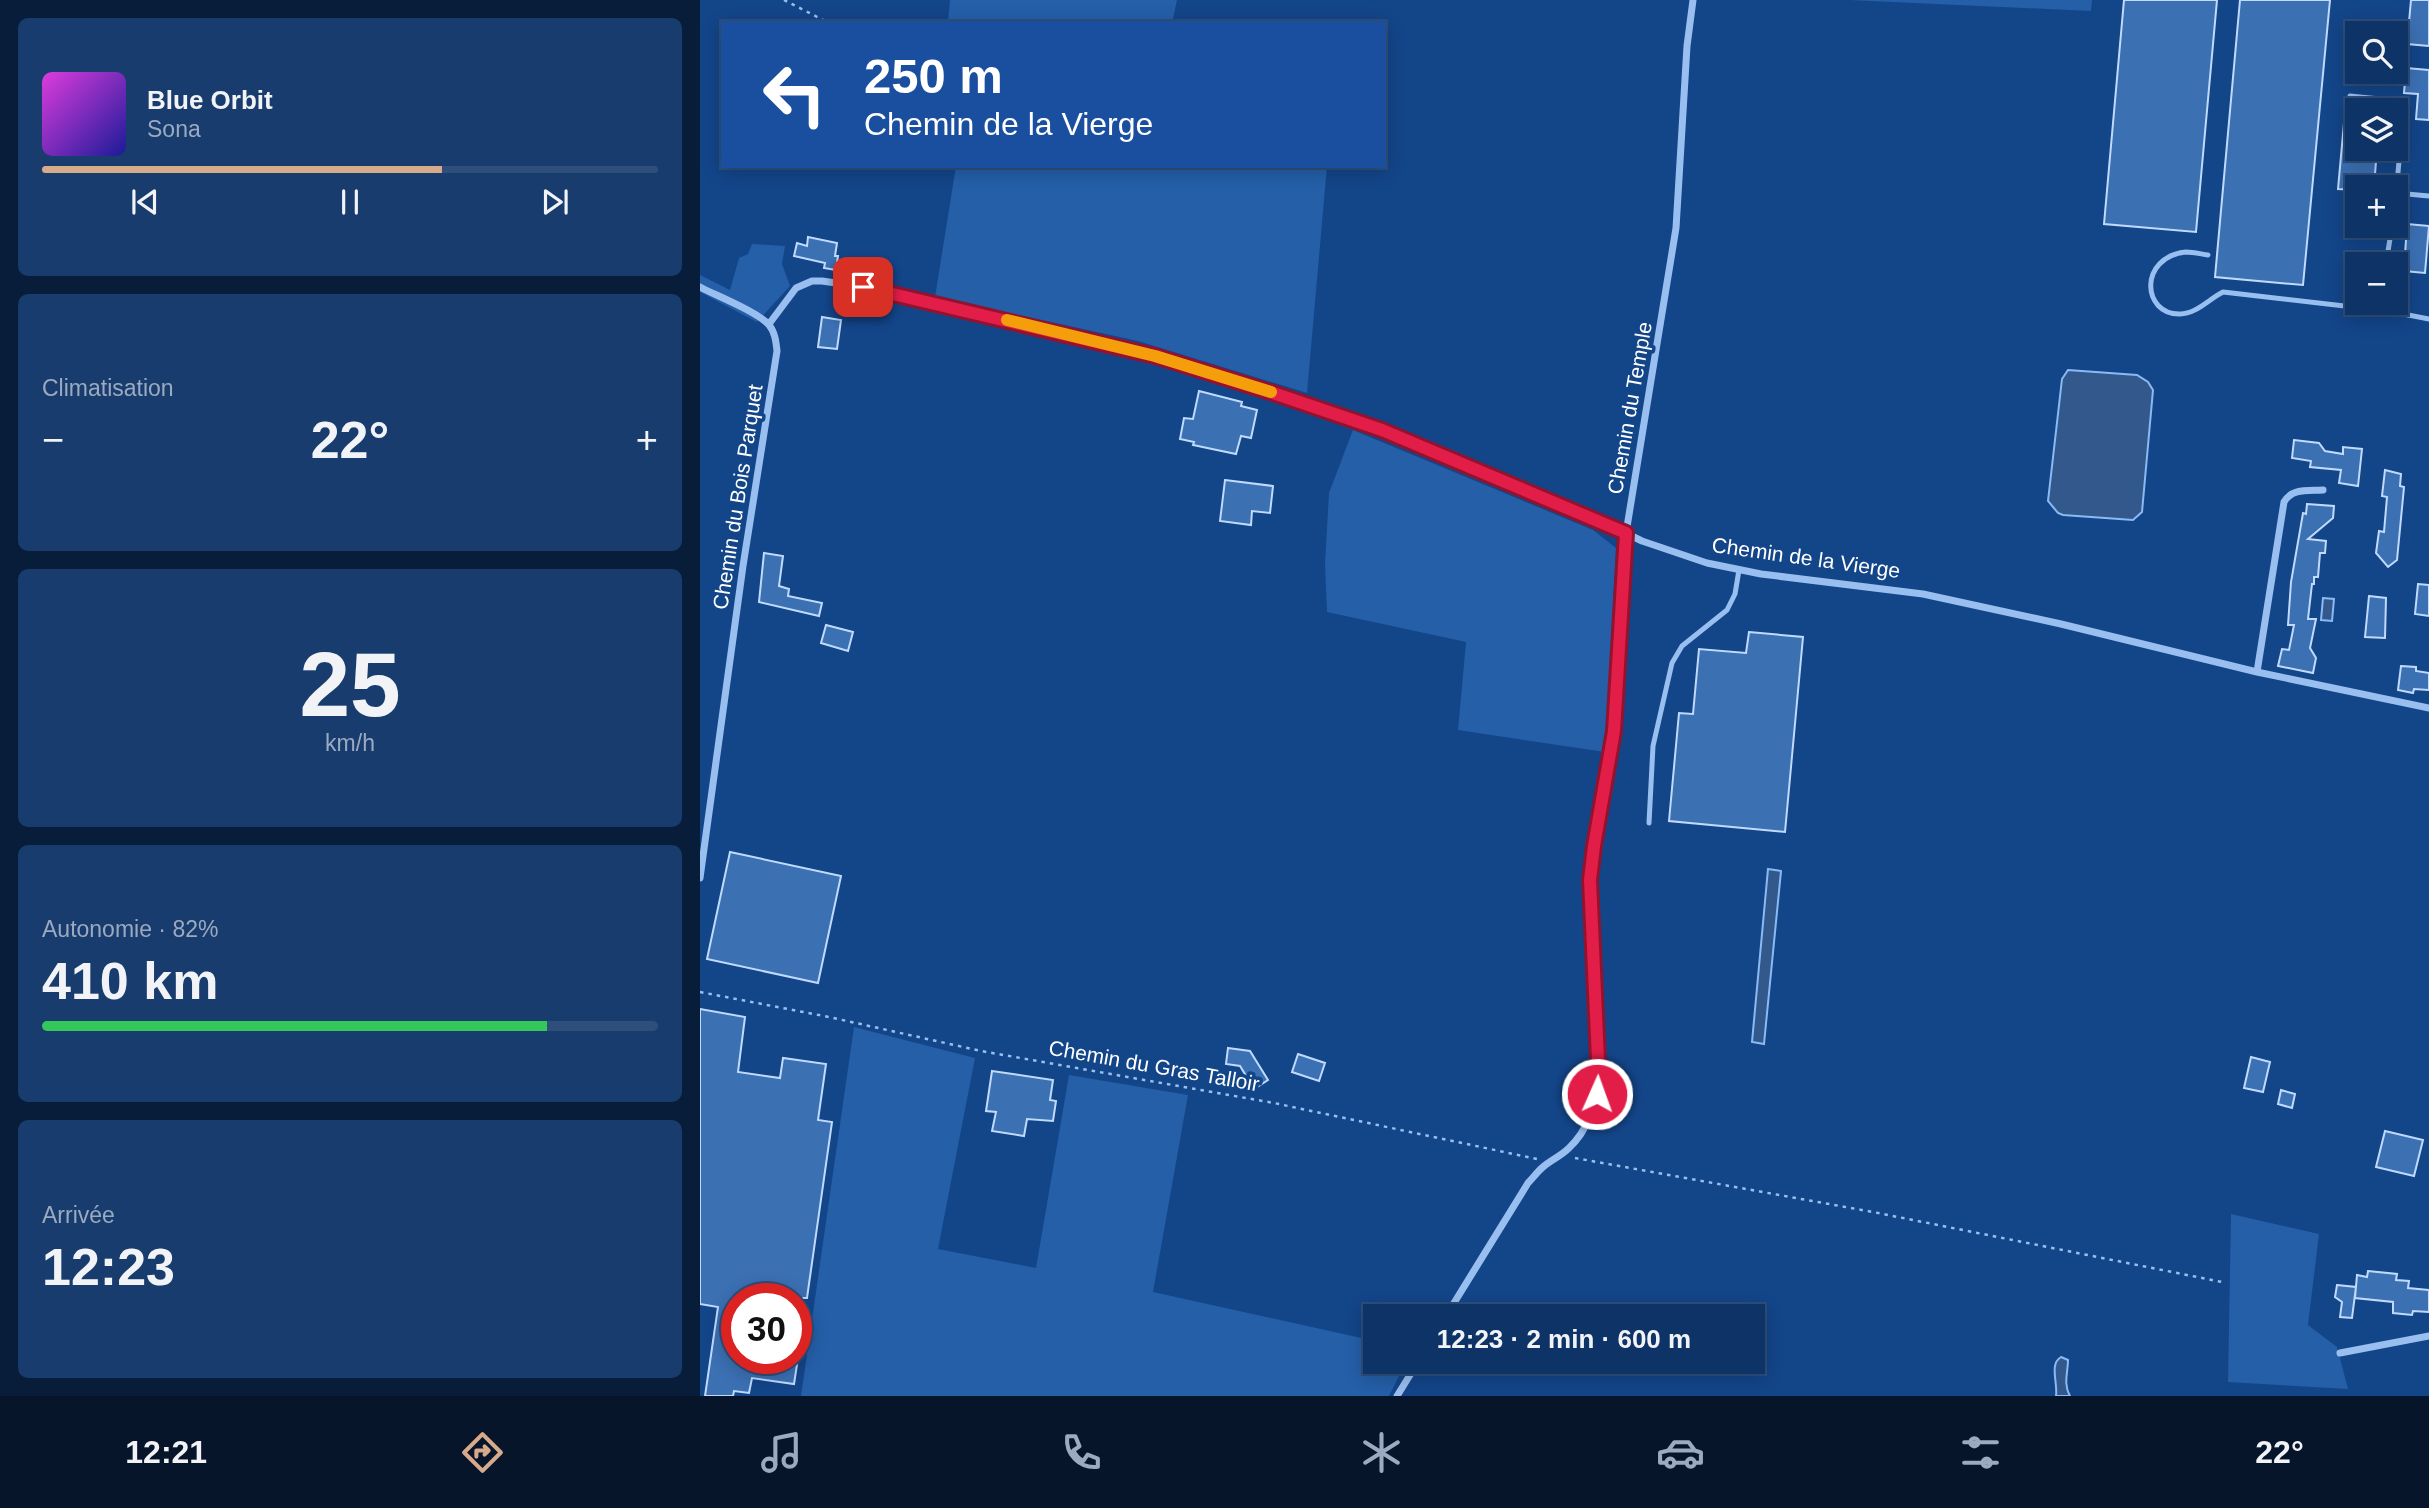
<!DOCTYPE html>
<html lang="fr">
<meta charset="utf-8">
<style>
body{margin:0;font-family:Arial,sans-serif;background:#173c6d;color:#f1f3f6;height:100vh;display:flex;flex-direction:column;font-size:26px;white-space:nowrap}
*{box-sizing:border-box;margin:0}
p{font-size:23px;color:#9baac0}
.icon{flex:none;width:38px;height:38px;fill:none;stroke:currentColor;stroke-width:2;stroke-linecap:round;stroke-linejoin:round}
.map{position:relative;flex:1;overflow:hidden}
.side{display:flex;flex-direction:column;gap:18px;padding:18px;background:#081d39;width:700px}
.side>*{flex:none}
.hud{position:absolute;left:21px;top:21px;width:665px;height:147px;border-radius:0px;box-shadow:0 4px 18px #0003,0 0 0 2px #2e4f7b;background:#1a4fa0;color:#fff;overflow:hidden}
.buttons{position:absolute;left:1645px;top:21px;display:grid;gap:14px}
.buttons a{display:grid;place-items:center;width:63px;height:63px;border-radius:0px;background:#0e3467;box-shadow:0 4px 18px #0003,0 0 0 2px #2e4f7b;font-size:35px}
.speed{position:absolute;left:21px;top:1283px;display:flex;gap:14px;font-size:35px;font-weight:700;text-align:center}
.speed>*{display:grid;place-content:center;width:91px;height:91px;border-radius:50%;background:#0e3467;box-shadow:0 4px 18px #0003,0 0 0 2px #2e4f7b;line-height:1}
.speed .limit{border:10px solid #d22;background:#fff;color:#111}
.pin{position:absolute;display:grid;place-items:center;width:60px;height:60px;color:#fff;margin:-30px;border-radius:14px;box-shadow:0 4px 10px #0006}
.me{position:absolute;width:77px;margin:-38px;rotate:2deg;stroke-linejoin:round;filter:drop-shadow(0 0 5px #0008)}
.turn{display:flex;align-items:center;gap:24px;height:147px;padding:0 28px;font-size:32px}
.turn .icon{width:91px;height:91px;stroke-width:2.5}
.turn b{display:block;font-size:49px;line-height:60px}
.big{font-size:52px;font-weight:700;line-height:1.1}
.side .widget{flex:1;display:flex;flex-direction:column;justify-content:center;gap:10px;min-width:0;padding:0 24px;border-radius:10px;background:#173c6d}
.side .dial{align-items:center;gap:0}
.dial b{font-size:91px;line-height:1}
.song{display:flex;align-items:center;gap:21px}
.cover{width:84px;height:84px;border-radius:10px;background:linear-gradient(135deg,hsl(300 70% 55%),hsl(240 70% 35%))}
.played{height:7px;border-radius:4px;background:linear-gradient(90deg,#d6ab8b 65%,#2e4f7b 65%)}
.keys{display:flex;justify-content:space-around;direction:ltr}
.heat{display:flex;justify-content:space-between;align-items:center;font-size:38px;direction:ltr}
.charge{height:10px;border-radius:5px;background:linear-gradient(90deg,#34c759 82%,#2e4f7b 0)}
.trip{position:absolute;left:663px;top:1304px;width:402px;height:70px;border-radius:0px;background:#0e3467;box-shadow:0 4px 18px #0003,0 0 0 2px #2e4f7b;font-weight:700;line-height:70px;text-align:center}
.menu{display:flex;height:112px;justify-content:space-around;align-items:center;background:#061529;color:#9baac0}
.menu .icon{width:49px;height:49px}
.menu .on{color:#d6ab8b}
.menu b{font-size:32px;color:#f1f3f6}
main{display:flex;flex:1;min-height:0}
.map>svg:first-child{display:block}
.green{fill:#245fa8}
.water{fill:#33598c;stroke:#8abaf4;stroke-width:2}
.building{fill:#3b70b3;stroke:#bfdafc;stroke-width:2}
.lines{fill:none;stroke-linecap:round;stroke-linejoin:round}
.path{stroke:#99bff0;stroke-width:2.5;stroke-dasharray:3.5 5;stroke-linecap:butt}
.lane{stroke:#99bff0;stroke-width:5}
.street{stroke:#99bff0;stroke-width:7}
.route-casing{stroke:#92132f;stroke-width:18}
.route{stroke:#e11d48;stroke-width:12}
.slow{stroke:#f59e0b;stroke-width:12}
.labels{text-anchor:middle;stroke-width:7;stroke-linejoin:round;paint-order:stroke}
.street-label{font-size:21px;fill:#fff;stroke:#134589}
</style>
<main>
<section class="side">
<div class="widget">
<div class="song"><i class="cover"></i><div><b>Blue Orbit</b><p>Sona</p></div></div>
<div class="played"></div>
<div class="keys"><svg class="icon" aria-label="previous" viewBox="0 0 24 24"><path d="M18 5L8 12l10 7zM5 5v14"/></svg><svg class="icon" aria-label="pause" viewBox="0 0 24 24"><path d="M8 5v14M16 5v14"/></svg><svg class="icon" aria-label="next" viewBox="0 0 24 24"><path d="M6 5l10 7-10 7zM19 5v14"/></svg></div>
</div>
<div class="widget"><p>Climatisation</p>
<div class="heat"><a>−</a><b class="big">22°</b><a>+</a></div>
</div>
<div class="widget dial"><b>25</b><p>km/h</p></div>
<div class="widget"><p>Autonomie · 82%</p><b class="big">410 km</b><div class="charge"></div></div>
<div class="widget"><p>Arrivée</p><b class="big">12:23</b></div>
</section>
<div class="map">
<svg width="1729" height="1396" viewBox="0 0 1729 1396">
<rect width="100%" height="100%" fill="#134589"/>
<path class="green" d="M250,0H477L472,23H248Z
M1149,0H1392L1391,11Z
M256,166H627L607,393L438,341L235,297Z
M52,244L85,246L82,264L90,286L57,322L0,292V275L30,290L39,258L48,254Z
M653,430L893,530L916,548L905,752L758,730L766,642L627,612L625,564L629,493Z
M154,1027L275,1058L238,1249L336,1268L369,1075L488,1095L453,1292L675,1341L676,1362H706L689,1396H101Z
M1531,1214L1619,1234L1608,1325L1637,1347L1648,1389L1528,1382Z"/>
<path class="water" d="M1368,370L1437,375L1448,382L1453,390L1442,512L1433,520L1363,515L1358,513L1348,501L1362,379Z
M1623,598L1634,599L1632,621L1621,620Z
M1068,869L1081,871L1064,1044L1052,1042Z
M1361,1357L1368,1360C1368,1372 1363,1384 1370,1396H1356C1358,1383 1349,1364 1361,1357Z"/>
<path class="building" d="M1424,0H1517L1496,232L1404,224Z
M1540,0H1630L1603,285L1515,277Z
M1711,0H1729V46L1707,44Z
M1706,68L1729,70V120L1716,119L1718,94L1704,93Z
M1644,123L1657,124V149H1677L1674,187H1657V190L1638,189Z
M1707,224L1729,226L1725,273L1704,271Z
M108,237L137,243L135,256H138L136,270L124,268L125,263L94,256L97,243L107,246Z
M122,317L141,320L137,349L118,347Z
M499,391L542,402L541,406L557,410L551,438L541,436L536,454L493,445L494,442L480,439L484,418L493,419Z
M1594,440L1619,443L1625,451L1643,454V447L1662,449L1658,486L1639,483L1641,470L1610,467L1611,461L1592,458Z
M1685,470L1701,474L1700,486L1704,487L1697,560L1688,567L1676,553L1679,531L1684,532L1687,497L1682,496Z
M525,480L573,486L570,513L552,511L551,525L520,521Z
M1607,504L1634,506L1633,518L1608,539L1626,541L1625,553H1620L1618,577H1614V584H1612L1608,619H1616L1610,648L1616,658L1613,673L1578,666L1582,649L1589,650L1594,625H1588L1591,582L1602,519L1603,513L1606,514Z
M64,553L83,556L79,586L89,589L88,596L122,603L119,616L59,602Z
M1718,584L1729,585V616L1715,614Z
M1669,596L1686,598L1685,638L1665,637Z
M126,625L153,632L148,651L121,643Z
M1049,632L1103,637L1085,832L969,821L979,713L993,714L999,649L1046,653Z
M1701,666L1716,667V671L1729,673V690L1714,689L1713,693L1698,690Z
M30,852L141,876L118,983L7,959Z
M0,1009L45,1017L38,1072L80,1078L83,1058L126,1064L118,1120L132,1122L107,1298H37V1358H98L94,1384L52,1378L49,1393L34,1391L33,1396H5L18,1307L0,1304Z
M528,1048L550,1051L568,1080L554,1089L540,1066L526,1064Z
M598,1054L625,1063L619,1081L592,1072Z
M1551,1057L1570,1062L1563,1092L1544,1088Z
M292,1071L353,1080L350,1100L356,1101L353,1121L327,1119L324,1136L292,1131L296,1112L286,1111Z
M1581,1090L1595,1094L1592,1108L1578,1104Z
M1685,1131L1723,1140L1714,1176L1676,1167Z
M1668,1271L1697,1274L1696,1280L1709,1281L1708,1288L1729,1290V1312L1713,1311L1712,1315L1693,1313V1302L1655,1298L1657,1275L1667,1277Z
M1637,1285L1656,1287L1652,1318L1640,1317L1642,1302L1635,1297Z"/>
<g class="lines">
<path class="path" d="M84,0L129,23
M0,992L129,1017L281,1051L574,1103L837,1159
M875,1158L1173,1212L1522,1282"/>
<path class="lane" d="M1650,96L1690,100L1703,116L1696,195
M1696,193L1729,196
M1508,255C1501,254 1493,252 1486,252C1438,257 1442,315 1480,314C1496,314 1509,299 1523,292L1688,311L1729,319
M1686,264L1692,226
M949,823L953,746L972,663L982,646L1027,610L1035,594L1039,570"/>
<path class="street" d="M0,287C17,296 58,312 69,325C75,332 76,342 77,351L43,566L0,878
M69,324L96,288L112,281H122L163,287L317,322L481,363L658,421L901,521L942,541L1007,563L1061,574L1223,594L1361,624L1557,672L1729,708
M1557,672L1584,502C1592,488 1608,491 1623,490
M746,1316L828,1183C833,1178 837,1172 843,1167C851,1160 861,1156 869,1148C889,1129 897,1101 898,1074L891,922V864L914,731L926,533L976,228L987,46L993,0
M1640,1353L1729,1336
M697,1396L718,1362"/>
</g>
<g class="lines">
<defs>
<path id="route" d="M163,287L455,356L573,393L682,430L926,533L914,731L894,846L890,880L898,1060L897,1094"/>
</defs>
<use href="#route" class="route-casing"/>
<use href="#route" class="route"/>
<path class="slow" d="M307,320L455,356L571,392"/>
</g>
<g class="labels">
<g class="street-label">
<text transform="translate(930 408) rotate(-80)" y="7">Chemin du Temple</text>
<text transform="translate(38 497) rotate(-81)" y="7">Chemin du Bois Parquet</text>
<text transform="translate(1106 558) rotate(8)" y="7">Chemin de la Vierge</text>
<text transform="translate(454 1066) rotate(10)" y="7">Chemin du Gras Talloir</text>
</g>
</g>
</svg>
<div class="buttons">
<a><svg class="icon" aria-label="search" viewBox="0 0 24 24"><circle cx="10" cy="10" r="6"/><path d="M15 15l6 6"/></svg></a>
<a><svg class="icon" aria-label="layers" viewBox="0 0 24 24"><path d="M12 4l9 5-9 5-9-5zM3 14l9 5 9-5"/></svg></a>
<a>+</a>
<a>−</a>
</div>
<div class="speed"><div class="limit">30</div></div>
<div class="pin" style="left:163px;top:287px;background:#d93025"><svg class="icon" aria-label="arrive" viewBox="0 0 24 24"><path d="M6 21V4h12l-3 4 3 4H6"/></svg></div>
<svg class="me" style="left:897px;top:1094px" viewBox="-20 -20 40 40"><circle r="17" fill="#e11d48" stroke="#fff" stroke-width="3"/><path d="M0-11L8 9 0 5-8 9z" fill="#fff"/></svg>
<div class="trip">12:23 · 2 min · 600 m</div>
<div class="hud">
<div class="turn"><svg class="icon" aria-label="left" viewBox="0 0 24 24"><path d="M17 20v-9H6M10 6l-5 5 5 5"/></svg><div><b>250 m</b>Chemin de la Vierge</div></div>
</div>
</div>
</main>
<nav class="menu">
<b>12:21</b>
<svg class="icon on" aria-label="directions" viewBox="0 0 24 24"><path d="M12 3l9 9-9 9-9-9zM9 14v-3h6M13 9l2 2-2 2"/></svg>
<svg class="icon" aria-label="music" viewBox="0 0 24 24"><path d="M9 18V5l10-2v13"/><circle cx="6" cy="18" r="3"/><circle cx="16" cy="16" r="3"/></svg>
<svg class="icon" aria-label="phone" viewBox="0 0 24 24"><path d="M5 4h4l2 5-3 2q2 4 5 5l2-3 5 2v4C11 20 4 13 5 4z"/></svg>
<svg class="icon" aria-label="climate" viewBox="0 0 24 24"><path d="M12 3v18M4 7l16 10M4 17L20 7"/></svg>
<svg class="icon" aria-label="car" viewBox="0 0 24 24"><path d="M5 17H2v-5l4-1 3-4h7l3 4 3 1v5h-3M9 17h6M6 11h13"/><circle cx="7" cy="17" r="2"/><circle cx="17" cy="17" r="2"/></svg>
<svg class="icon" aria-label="filters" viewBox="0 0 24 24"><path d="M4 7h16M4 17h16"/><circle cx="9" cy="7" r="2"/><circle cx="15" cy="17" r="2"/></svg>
<b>22°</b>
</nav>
